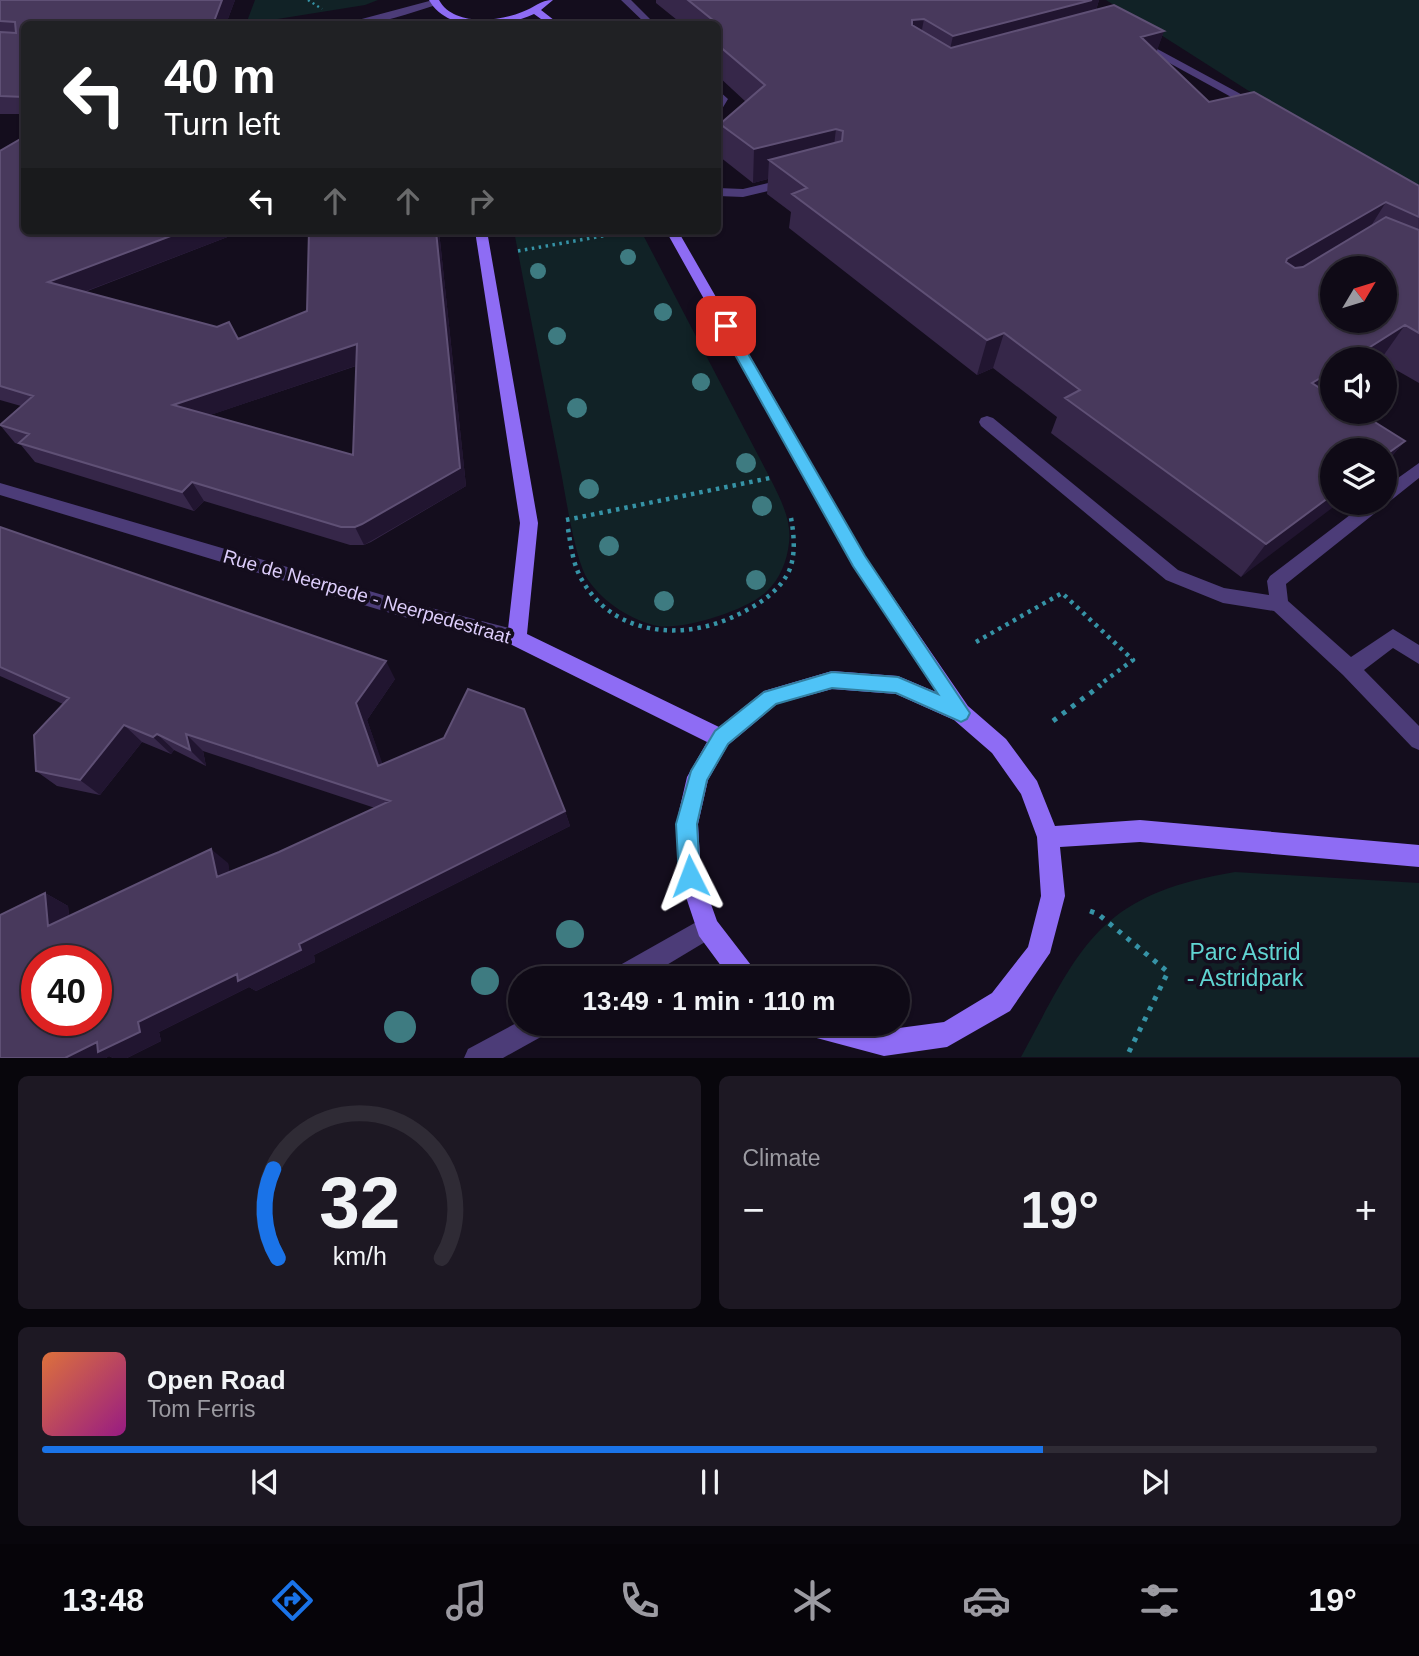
<!DOCTYPE html>
<meta charset="utf-8">
<style>
body{margin:0;font-family:Helvetica,sans-serif;background:#1d1823;color:#f1f3f6;height:100vh;display:flex;flex-direction:column;font-size:26px;white-space:nowrap}
*{box-sizing:border-box;margin:0}
p{font-size:23px;color:#9b9aa1}
.icon{flex:none;width:38px;height:38px;fill:none;stroke:currentColor;stroke-width:2;stroke-linecap:round;stroke-linejoin:round}
.map{position:relative;height:1058px;overflow:hidden}
.details{display:flex;flex-direction:column;gap:18px;padding:18px;background:#08060c;flex:1}
.details>*{flex:none}
.hud{position:absolute;left:21px;top:21px;width:700px;height:214px;border-radius:10px;box-shadow:0 2px 5px #0004,0 0 0 2px #2f2b35;background:#202124;color:#fff;overflow:hidden}
.needle{width:46px;rotate:52deg}
.fabs{position:absolute;left:1320px;top:256px;display:grid;gap:14px}
.fabs a{display:grid;place-items:center;width:77px;height:77px;border-radius:50%;background:#0f0a16;box-shadow:0 2px 5px #0004,0 0 0 2px #2f2b35;font-size:35px}
.speed{position:absolute;left:21px;top:945px;display:flex;gap:14px;font-size:35px;font-weight:700;text-align:center}
.speed>*{display:grid;place-content:center;width:91px;height:91px;border-radius:50%;background:#0f0a16;box-shadow:0 2px 5px #0004,0 0 0 2px #2f2b35;line-height:1}
.speed .limit{border:10px solid #d22;background:#fff;color:#111}
.pin{position:absolute;display:grid;place-items:center;width:60px;height:60px;color:#fff;margin:-30px;border-radius:14px;box-shadow:0 4px 10px #0006}
.me{position:absolute;width:77px;margin:-38px;rotate:357deg;stroke-linejoin:round;filter:drop-shadow(0 0 5px #0008)}
.turn{display:flex;align-items:center;gap:24px;height:147px;padding:0 28px;font-size:32px}
.turn .icon{width:91px;height:91px;stroke-width:2.5}
.turn b{display:block;font-size:49px;line-height:60px}
.lanes{display:flex;align-items:center;height:66px;padding:0 28px;background:#0003;justify-content:center;gap:35px;direction:ltr}
.lanes .off{opacity:.35}
.big{font-size:52px;font-weight:800;line-height:1.1}
.details .tile{flex:1;display:flex;flex-direction:column;justify-content:center;gap:10px;min-width:0;padding:0 24px;border-radius:10px;background:#1d1823}
.details .dial{align-items:center;gap:0}
.dial svg{height:182px;overflow:visible;fill:none;stroke:#2f2b35;stroke-width:7;stroke-linecap:round;text-anchor:middle}
.dial text{fill:#f1f3f6;stroke:none}
.song{display:flex;align-items:center;gap:21px}
.cover{width:84px;height:84px;border-radius:10px;background:linear-gradient(135deg,hsl(20 70% 55%),hsl(310 70% 35%))}
.played{height:7px;border-radius:4px;background:linear-gradient(90deg,#1a73e8 75%,#2f2b35 75%)}
.keys{display:flex;justify-content:space-around;direction:ltr}
.heat{display:flex;justify-content:space-between;align-items:center;font-size:38px;direction:ltr}
.details .tiles{flex:1;display:grid;gap:18px;grid-template-columns:1fr 1fr}
.tile:last-child{grid-column:span 2}
.trip{position:absolute;left:508px;top:966px;width:402px;height:70px;border-radius:35px;background:#0f0a16;box-shadow:0 2px 5px #0004,0 0 0 2px #2f2b35;font-weight:800;line-height:70px;text-align:center}
.dock{display:flex;height:112px;justify-content:space-around;align-items:center;background:#060409;color:#9b9aa1}
.dock .icon{width:49px;height:49px}
.dock .active{color:#1a73e8}
.dock b{font-size:32px;color:#f1f3f6}
.map>svg:first-child{display:block}
.green{fill:#112226}
.lines{fill:none;stroke-linecap:round;stroke-linejoin:round}
.path-far3{stroke:#3693a6;stroke-width:2.5;stroke-dasharray:2 3.5;stroke-linecap:butt}
.path-far2{stroke:#3693a6;stroke-width:3.5;stroke-dasharray:2.5 4.5;stroke-linecap:butt}
.path-far1{stroke:#3693a6;stroke-width:4.5;stroke-dasharray:3.5 5;stroke-linecap:butt}
.path{stroke:#3693a6;stroke-width:5;stroke-dasharray:4.5 7;stroke-linecap:butt}
.lane{fill:#4c3c78;fill-rule:evenodd}
.street{fill:#4c3c78;fill-rule:evenodd}
.secondary{fill:#8e6cf4;fill-rule:evenodd}
.tree{fill:#3e7b81}
.wall{fill:#362749;fill-rule:evenodd}
.shaded-wall{fill:#211530}
.building{fill:#48395c;stroke:#5f5075;stroke-width:2;fill-rule:evenodd}
.route{fill:#4fc3f7;stroke:#337fa1;stroke-width:2}
.labels{text-anchor:middle;stroke-width:7;stroke-linejoin:round;paint-order:stroke}
.street-label{font-size:19px;fill:#ddcdfb;stroke:#140d1d}
.near-park-label{font-size:23px;fill:#60d5d2;stroke:#140d1d}
</style>
<div class="map">
<svg width="1419" height="1058" viewBox="0 0 1419 1058">
<rect width="100%" height="100%" fill="#140d1d"/>
<path class="green" d="M255,0H378L365,5L246,24Z
M1106,0H1419V219L1252,93Z
M514,231H641L770,478C780,498 792,520 789,543C787,561 780,579 767,591C748,610 684,630 658,626C632,621 603,602 588,580C575,560 566,497 561,472C545,391 529,311 514,231Z
M1235,872L1419,883V1057H1021C1082,944 1098,895 1235,872Z"/>
<g class="lines">
<path class="path-far3" d="M308,0L322,9"/>
<path class="path-far2" d="M518,251L631,231"/>
<path class="path-far1" d="M566,520L770,478
M568,529C571,546 573,565 582,580C614,637 685,641 737,615C758,605 779,592 789,571C796,555 794,534 791,518
M976,642L1062,593L1133,660L1098,686"/>
<path class="path" d="M1053,721L1101,685
M1090,911L1098,914L1168,972L1126,1058"/>
<path class="lane" d="M621,0H631L655,24H646Z
M1137,38L1261,105L1262,107L1253,109L1133,43L1132,41Z
M718,90L728,99L722,109L718,110Z
M789,178L793,179V185L743,197L718,196V188L743,189Z
M987,416L993,418L1178,570L1224,588L1269,595L1267,581L1270,576L1367,502H1384V488L1419,463V478L1286,584L1288,601L1351,657L1393,629L1419,645V664L1393,648L1364,670L1419,726V750L1412,747L1343,675L1274,611L1223,603L1166,580L981,426L979,422L981,418Z"/>
<path class="street" d="M433,0L436,1V5C406,14 375,27 343,24Z
M0,483L400,600L517,630L524,632L527,638L524,644L517,646L400,616L0,495Z
M707,916L715,920L719,928L715,936L645,978H610L613,969Z
M520,1021V1024H552L548,1033L503,1058H464L468,1049Z"/>
<path class="secondary" d="M429,0H439C453,26 497,22 522,12C534,8 540,0 553,0L541,10L559,24H548L534,14C503,28 448,34 429,0Z
M475,231H487L538,523L527,634L719,727L764,691L832,671L898,676L936,692L853,566L666,231H678L865,556L968,706L1006,739L1037,781L1055,826L1140,820L1419,845V867L1140,842L1060,847L1065,896L1050,953L1010,1011L947,1047L884,1056L798,1033L795,1024H857L884,1030L944,1022L992,993L1028,947L1041,896L1037,837L1021,794L992,753L954,720L896,694L832,689L777,704L728,745L708,780L698,824L701,876L717,921L754,969L757,978H730L699,936L679,876L676,824L687,777L707,742L510,644L507,638L520,523Z"/>
</g>
<g class="tree">
<circle cx="628" cy="257" r="8"/>
<circle cx="538" cy="271" r="8"/>
<circle cx="663" cy="312" r="9"/>
<circle cx="557" cy="336" r="9"/>
<circle cx="701" cy="382" r="9"/>
<circle cx="577" cy="408" r="10"/>
<circle cx="746" cy="463" r="10"/>
<circle cx="589" cy="489" r="10"/>
<circle cx="762" cy="506" r="10"/>
<circle cx="609" cy="546" r="10"/>
<circle cx="756" cy="580" r="10"/>
<circle cx="664" cy="601" r="10"/>
<circle cx="570" cy="934" r="14"/>
<circle cx="485" cy="981" r="14"/>
<circle cx="400" cy="1027" r="16"/>
</g>
<path class="wall" d="M0,0H235L226,24H24V114H0Z
M656,0H1099L1096,10L1164,31L1156,52L1209,102L1419,186V383L1384,363V359H1332V390L1327,393L1405,441L1384,465V450L1332,502L1241,577L1051,433L1057,417L993,368L977,375L789,228L791,212L767,194L768,179L753,183L720,157V124L746,102L718,76V24H682L656,3Z
M0,151L24,231H243L85,292L238,339L307,311L309,231H439L466,486L371,542L364,545H350L204,501L194,511L35,462L21,445L15,443L0,425V424L21,406L0,400ZM356,366L353,455L210,415Z
M0,527L395,679L367,720L382,764L565,811L570,826L314,955L315,962L256,991L249,987L159,1032L161,1041L127,1058H113L109,1056L106,1058H0L45,893L68,906L69,916L228,863L229,872L279,852L375,808L203,751L206,766L174,750L171,754L142,742L100,795L57,786L36,771L63,704L0,676Z"/>
<path class="shaded-wall" d="M222,0H235L226,24H213Z
M1092,0H1099L1091,28L946,67L953,36Z
M924,19L918,50L907,51L912,20Z
M1164,31L1153,62L1141,37Z
M836,129L832,162L769,160L768,179L753,183L754,149Z
M1386,202L1364,237L1268,294L1287,259Z
M184,231H243L60,301L48,282Z
M436,231H439L466,486L364,545L355,527Z
M1405,325L1381,359H1351Z
M1004,333L993,368L977,375L987,340Z
M357,344L364,363L184,424L173,405Z
M1332,371V390L1288,418L1312,383Z
M1405,441L1384,465V456Z
M192,482L204,501L194,511L182,492Z
M1332,495V502H1340L1241,577L1266,544Z
M386,661L395,679L367,720L389,782L378,766L356,703Z
M124,725L142,742L100,795L80,780Z
M157,734L174,750L171,754L153,737Z
M186,734L203,751L206,766L190,750Z
M565,811L570,826L314,955L315,962L256,991L249,987L159,1032L161,1041L127,1058H113L109,1056L106,1058H65L299,944Z
M211,849L228,863L233,890L217,877Z
M45,893L68,906L71,938L48,926Z"/>
<path class="building" d="M0,0H222L213,24H24V97L0,96V32L16,33L15,22L0,21Z
M688,0H1092L953,36L924,19L912,20V25L951,48L1114,5L1164,31L1141,37L1209,102L1254,92L1419,186V217L1386,202L1287,259L1286,262L1295,268L1303,267L1386,217L1419,230V333L1405,325L1351,359H1332V371L1312,383L1332,396V411H1357L1405,441L1384,456V450H1332V495L1266,544L1065,398L1080,390L1004,333L987,340L792,194L807,188L769,160L842,141L843,131L836,129L754,149L720,124L765,85L718,45V40H721L718,36V24H704L703,23L714,21ZM1332,268H1384V320H1332Z
M24,137V231H184L48,282L217,327L229,322L238,339L307,311L309,231H436L460,468L362,524L355,527H341L192,482L182,492L19,443L29,434L0,425L33,396L0,386V151ZM357,344L353,455L173,405Z
M0,527L386,661L356,703L378,766L444,738L468,689L524,709L565,811L299,944L301,950L238,981L237,974L138,1022L140,1032L98,1052L97,1042L65,1058H0V915L45,893L48,926L211,849L217,877L279,852L390,801L186,734L190,750L157,734L153,737L124,725L80,780L36,771L34,735L69,698L0,667ZM37,961H96V1020H37Z"/>
<path class="route" d="M726,322L732,326L865,556L970,713L967,719L961,722L896,693L832,688L776,704L728,744L707,780L697,824L700,876L697,883L690,886L682,883L679,876L676,824L691,771L715,731L764,692L832,672L898,677L938,694L853,566L719,326Z"/>
<g class="labels">
<g class="street-label">
<text transform="translate(367 596) rotate(16)" y="7">Rue de Neerpede - Neerpedestraat</text>
</g>
<g class="near-park-label">
<text x="1245" y="960">Parc Astrid<tspan x="1245" dy="26">- Astridpark</tspan></text>
</g>
</g>
</svg>
<div class="fabs">
<a><svg class="needle" viewBox="-14 -14 28 28"><path d="M0-13l5 13h-10z" fill="#e53935"/><path d="M0 13l5-13h-10z" fill="#9b9aa1"/></svg></a>
<a><svg class="icon" aria-label="sound" viewBox="0 0 24 24"><path d="M4 9h4l5-4v14l-5-4H4zM17 9q2 3 0 6"/></svg></a>
<a><svg class="icon" aria-label="layers" viewBox="0 0 24 24"><path d="M12 4l9 5-9 5-9-5zM3 14l9 5 9-5"/></svg></a>
</div>
<div class="speed"><div class="limit">40</div></div>
<div class="pin" style="left:726px;top:326px;background:#d93025"><svg class="icon" aria-label="arrive" viewBox="0 0 24 24"><path d="M6 21V4h12l-3 4 3 4H6"/></svg></div>
<svg class="me" style="left:690px;top:876px" viewBox="-20 -20 40 40"><path d="M0-17L14 15 0 8-14 15z" fill="#4fc3f7" stroke="#fff" stroke-width="4"/></svg>
<div class="trip">13:49 · 1 min · 110 m</div>
<div class="hud">
<div class="turn"><svg class="icon" aria-label="left" viewBox="0 0 24 24"><path d="M17 20v-9H6M10 6l-5 5 5 5"/></svg><div><b>40 m</b>Turn left</div></div>
<div class="lanes"><svg class="icon" aria-label="left" viewBox="0 0 24 24"><path d="M17 20v-9H6M10 6l-5 5 5 5"/></svg><svg class="icon off" aria-label="ahead" viewBox="0 0 24 24"><path d="M12 20V5M6 11l6-6 6 6"/></svg><svg class="icon off" aria-label="ahead" viewBox="0 0 24 24"><path d="M12 20V5M6 11l6-6 6 6"/></svg><svg class="icon off" aria-label="right" viewBox="0 0 24 24"><path d="M7 20v-9h11M14 6l5 5-5 5"/></svg></div>
</div>
</div>
<section class="details">
<div class="tiles">
<div class="tile dial"><svg viewBox="0 0 100 80">
<path d="M14 69A42 42 0 1 1 86 69"/>
<path d="M14 69A42 42 0 0 1 12 30" stroke="#1a73e8"/>
<text x="50" y="56" font-size="32" font-weight="700">32</text>
<text x="50" y="72" font-size="11">km/h</text>
</svg></div>
<div class="tile"><p>Climate</p>
<div class="heat"><a>−</a><b class="big">19°</b><a>+</a></div>
</div>
<div class="tile">
<div class="song"><i class="cover"></i><div><b>Open Road</b><p>Tom Ferris</p></div></div>
<div class="played"></div>
<div class="keys"><svg class="icon" aria-label="previous" viewBox="0 0 24 24"><path d="M18 5L8 12l10 7zM5 5v14"/></svg><svg class="icon" aria-label="pause" viewBox="0 0 24 24"><path d="M8 5v14M16 5v14"/></svg><svg class="icon" aria-label="next" viewBox="0 0 24 24"><path d="M6 5l10 7-10 7zM19 5v14"/></svg></div>
</div>
</div>
</section>
<nav class="dock">
<b>13:48</b>
<svg class="icon active" aria-label="directions" viewBox="0 0 24 24"><path d="M12 3l9 9-9 9-9-9zM9 14v-3h6M13 9l2 2-2 2"/></svg>
<svg class="icon" aria-label="music" viewBox="0 0 24 24"><path d="M9 18V5l10-2v13"/><circle cx="6" cy="18" r="3"/><circle cx="16" cy="16" r="3"/></svg>
<svg class="icon" aria-label="phone" viewBox="0 0 24 24"><path d="M5 4h4l2 5-3 2q2 4 5 5l2-3 5 2v4C11 20 4 13 5 4z"/></svg>
<svg class="icon" aria-label="climate" viewBox="0 0 24 24"><path d="M12 3v18M4 7l16 10M4 17L20 7"/></svg>
<svg class="icon" aria-label="car" viewBox="0 0 24 24"><path d="M5 17H2v-5l4-1 3-4h7l3 4 3 1v5h-3M9 17h6M6 11h13"/><circle cx="7" cy="17" r="2"/><circle cx="17" cy="17" r="2"/></svg>
<svg class="icon" aria-label="filters" viewBox="0 0 24 24"><path d="M4 7h16M4 17h16"/><circle cx="9" cy="7" r="2"/><circle cx="15" cy="17" r="2"/></svg>
<b>19°</b>
</nav>
